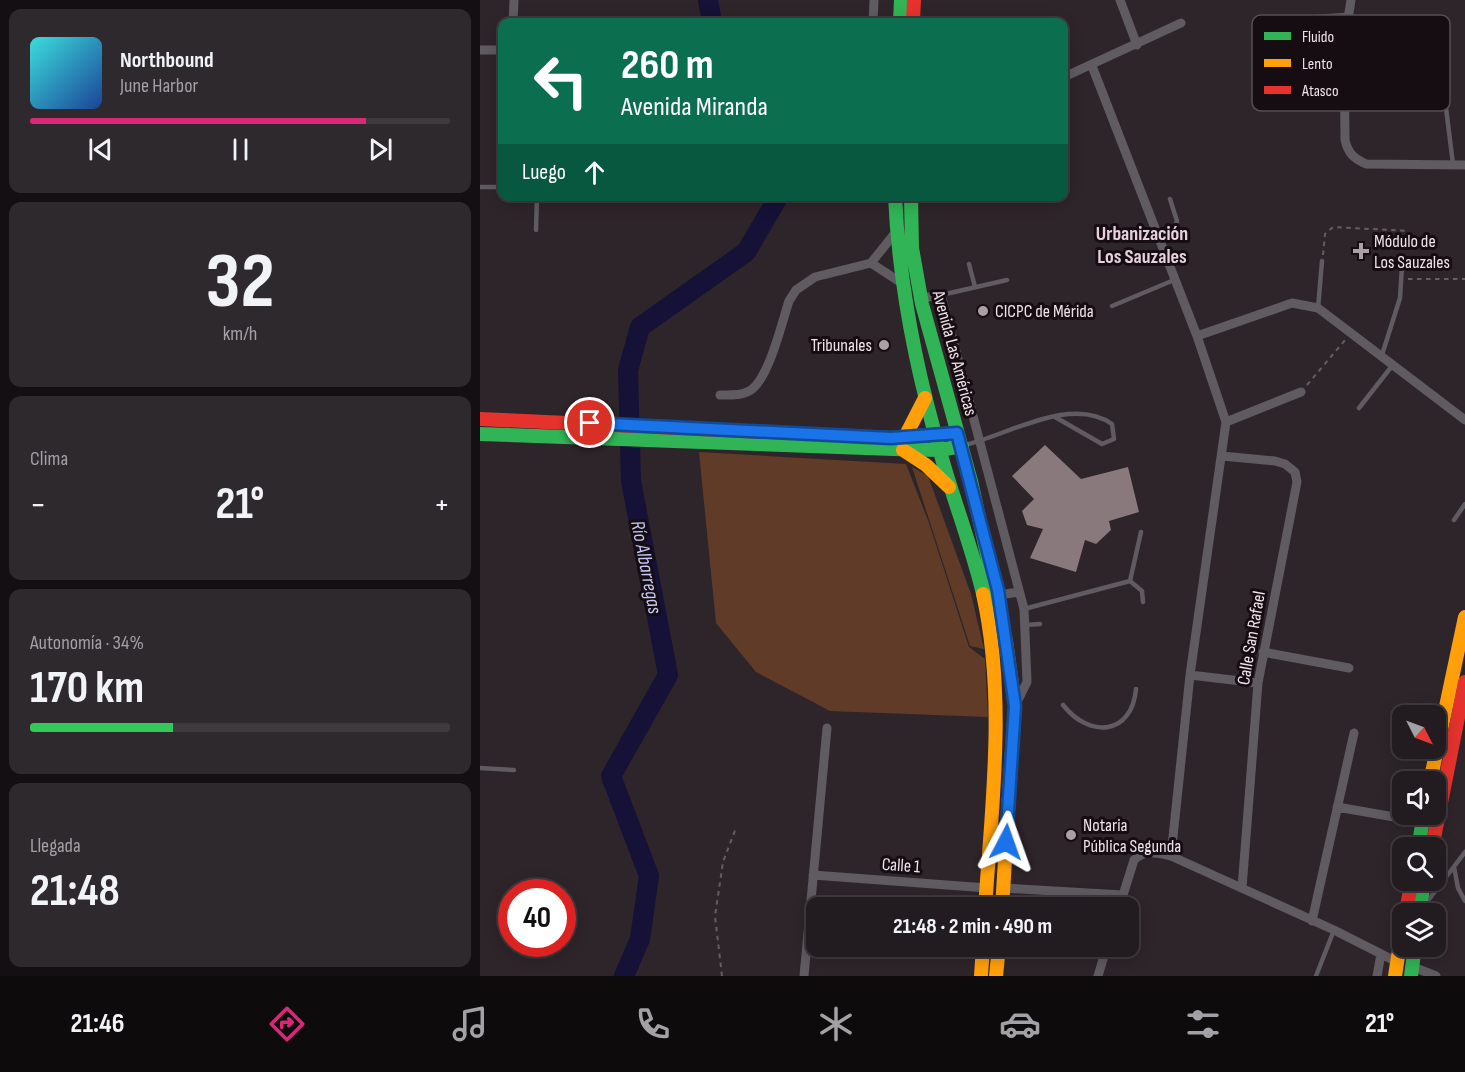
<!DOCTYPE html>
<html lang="es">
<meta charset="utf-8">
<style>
body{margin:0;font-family:"Sofia Sans Condensed",sans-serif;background:#2e292d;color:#f1f3f6;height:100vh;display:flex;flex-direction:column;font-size:22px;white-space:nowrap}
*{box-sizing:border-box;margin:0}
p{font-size:20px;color:#a2a1a5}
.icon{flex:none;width:33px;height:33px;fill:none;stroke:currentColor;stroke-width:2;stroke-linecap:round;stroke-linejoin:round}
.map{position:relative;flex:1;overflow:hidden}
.sheet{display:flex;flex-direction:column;gap:9px;padding:9px;background:#130f12;width:480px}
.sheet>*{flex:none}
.guide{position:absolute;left:18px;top:18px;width:570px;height:183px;border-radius:12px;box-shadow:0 3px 15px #0003,0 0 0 2px #3f3a3e;background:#0b6e4f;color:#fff;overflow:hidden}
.needle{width:39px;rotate:132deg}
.controls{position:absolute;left:912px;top:705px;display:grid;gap:12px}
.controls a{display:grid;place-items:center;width:54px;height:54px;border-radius:12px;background:#221c20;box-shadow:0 3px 15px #0003,0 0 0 2px #3f3a3e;font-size:30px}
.speed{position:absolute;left:18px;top:879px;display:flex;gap:12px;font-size:30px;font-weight:700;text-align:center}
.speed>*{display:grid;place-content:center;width:78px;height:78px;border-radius:50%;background:#221c20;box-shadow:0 3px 15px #0003,0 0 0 2px #3f3a3e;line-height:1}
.speed .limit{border:9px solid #d22;background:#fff;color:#111}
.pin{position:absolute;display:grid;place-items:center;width:51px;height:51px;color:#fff;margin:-26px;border:3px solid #fff;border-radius:50%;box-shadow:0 2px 6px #0007}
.me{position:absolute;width:66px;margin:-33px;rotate:4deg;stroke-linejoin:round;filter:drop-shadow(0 0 4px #0008)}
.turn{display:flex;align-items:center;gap:21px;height:126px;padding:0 24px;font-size:27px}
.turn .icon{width:78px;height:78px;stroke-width:2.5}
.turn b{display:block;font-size:42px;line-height:51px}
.then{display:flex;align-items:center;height:57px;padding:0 24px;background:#0003;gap:12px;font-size:22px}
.big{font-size:45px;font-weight:700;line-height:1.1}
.sheet .widget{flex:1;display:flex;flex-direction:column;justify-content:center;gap:9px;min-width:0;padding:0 21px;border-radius:12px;background:#2e292d}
.sheet .dial{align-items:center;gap:0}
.dial b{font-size:78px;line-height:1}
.song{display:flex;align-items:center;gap:18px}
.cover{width:72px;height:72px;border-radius:9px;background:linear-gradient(135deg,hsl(180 70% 55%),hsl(220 70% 35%))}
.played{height:6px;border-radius:3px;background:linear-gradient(90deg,#db2777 80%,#3f3a3e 80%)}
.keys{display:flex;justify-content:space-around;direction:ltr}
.heat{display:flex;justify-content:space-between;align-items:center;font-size:33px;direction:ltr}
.charge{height:9px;border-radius:4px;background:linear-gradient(90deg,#34c759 34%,#3f3a3e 0)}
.trip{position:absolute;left:326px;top:897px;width:333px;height:60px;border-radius:12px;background:#221c20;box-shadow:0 3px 15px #0003,0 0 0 2px #3f3a3e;font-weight:700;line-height:60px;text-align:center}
.tab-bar{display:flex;height:96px;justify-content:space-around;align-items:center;background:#0e0b0d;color:#a2a1a5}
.tab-bar .icon{width:42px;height:42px}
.tab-bar .active{color:#db2777}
.tab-bar b{font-size:27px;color:#f1f3f6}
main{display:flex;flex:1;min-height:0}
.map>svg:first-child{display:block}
.green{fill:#603b28}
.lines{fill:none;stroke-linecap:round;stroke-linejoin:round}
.river{stroke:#151137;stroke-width:20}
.building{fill:#8a797c}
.path{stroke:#635e62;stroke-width:2;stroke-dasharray:4.5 4.5;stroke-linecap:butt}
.lane{stroke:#5f5b61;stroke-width:4.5}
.street{stroke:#5f5b61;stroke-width:9}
.fast{stroke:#30b455;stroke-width:14}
.slow{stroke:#ff9f0a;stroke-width:14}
.jam{stroke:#e5322d;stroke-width:14}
.route-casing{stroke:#114b97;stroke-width:15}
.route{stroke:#1a73e8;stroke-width:10}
.poi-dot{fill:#aca0a7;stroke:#150d11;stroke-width:2}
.labels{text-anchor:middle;stroke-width:6;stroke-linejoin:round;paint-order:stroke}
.poi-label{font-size:18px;fill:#f0e3ea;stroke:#150d11;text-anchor:start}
.street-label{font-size:18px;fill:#f0e3ea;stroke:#150d11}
.neighbourhood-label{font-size:20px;font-weight:bold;fill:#e8d0dc;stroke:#150d11}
.water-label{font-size:20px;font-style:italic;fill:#c6c9f7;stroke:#150d11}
.key{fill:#150d11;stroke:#574d52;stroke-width:1.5}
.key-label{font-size:16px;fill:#f0e3ea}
</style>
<main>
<section class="sheet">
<div class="widget">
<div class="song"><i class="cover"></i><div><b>Northbound</b><p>June Harbor</p></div></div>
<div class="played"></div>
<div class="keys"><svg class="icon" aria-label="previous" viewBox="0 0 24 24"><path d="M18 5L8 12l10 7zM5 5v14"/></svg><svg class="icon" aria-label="pause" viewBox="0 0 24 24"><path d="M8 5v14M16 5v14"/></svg><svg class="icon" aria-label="next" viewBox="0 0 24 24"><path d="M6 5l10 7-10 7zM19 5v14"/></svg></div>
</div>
<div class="widget dial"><b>32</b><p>km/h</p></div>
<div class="widget"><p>Clima</p>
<div class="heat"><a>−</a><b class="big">21°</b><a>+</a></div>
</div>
<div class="widget"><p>Autonomía · 34%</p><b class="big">170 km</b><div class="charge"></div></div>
<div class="widget"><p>Llegada</p><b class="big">21:48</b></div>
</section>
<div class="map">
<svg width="985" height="976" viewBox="0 0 985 976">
<rect width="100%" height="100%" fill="#2e252a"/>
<path class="green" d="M219,452L426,464L449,523L489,647L505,659L508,717L350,711L276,672L236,623Z
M432,467L448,476L491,594L504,649L490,646Z"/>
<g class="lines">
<path class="river" d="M228,0L232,22
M144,976L160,939L169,876L131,776L188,675L151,481L148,370L160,327L266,252L299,196"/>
</g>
<path class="building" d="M565,445L601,479L648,467L659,512L629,521L631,530L616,544L605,540L596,572L550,558L563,529L547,525L542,511L554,499L532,476Z"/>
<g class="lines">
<path class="path" d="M843,255L845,234L853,227L929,231
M928,279H985
M827,385L866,339
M242,976L235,916L243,862L256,828"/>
<path class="lane" d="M781,35L837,17L866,15
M960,60L973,164
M0,187H22
M56,230L57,196
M679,237L695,228L697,221L690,199
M489,264L495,287
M461,295L527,280
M632,306L694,280
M838,308L842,261
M901,358L920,298L922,266
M879,408L912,366
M485,445C528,435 591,395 632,424L634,439L622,444L575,417
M974,520L985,504
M650,581L661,532
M650,581L662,591L663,602
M544,609L650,581
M545,625L560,624
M583,705C610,739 652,735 656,689
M0,768L34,770
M974,867L978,888L985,901
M947,902L985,852
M836,976L854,930"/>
<path class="street" d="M640,0L657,45
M871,0L864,44L865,140C868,153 873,158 886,164L985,165
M33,22L34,0
M393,22L394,0
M0,50H22
M612,66L717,336L746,422L710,675L691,856
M584,77L701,23
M391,263L420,282
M442,298L461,295L544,609L547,682L535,706
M717,336L812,303L838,308L985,420
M240,395C250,395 262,396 271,390C289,378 302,322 309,301L316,290L335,277L391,263L415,233
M746,422L821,392
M742,456L795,461L805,464L815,472L817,482L778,683L762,888
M519,595L539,592
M783,652L869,668
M710,675L778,683
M857,807L920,818
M333,875L507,888
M523,888L642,895
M639,908L654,860C665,849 677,853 691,856L854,930L917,962
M832,921L874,733
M931,966L956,976
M324,976L347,728
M618,976L627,946
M897,976L901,954"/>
<path class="fast" d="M420,22L421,0
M415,196C419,285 436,370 461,455C474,502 492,547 503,594
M431,196L432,248L442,304L491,481L526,641L535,706L529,795
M307,433L411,438L477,433
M0,434L413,449L460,450L482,446
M938,848L944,814
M938,914L945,880
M931,976L935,946"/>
<path class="slow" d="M425,437L445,398
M423,450L446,465L469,487
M503,594C526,697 512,804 505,908
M950,782L985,617
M522,908L529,795
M501,976L503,946
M516,976L519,946
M915,976L922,931"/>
<path class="jam" d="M433,22L434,0
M0,419L307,433
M952,848L985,682
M926,911L932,880"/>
</g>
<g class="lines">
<defs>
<path id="route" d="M110,423L411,438L477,433L518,590L535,706L526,842"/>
</defs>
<use href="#route" class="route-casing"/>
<use href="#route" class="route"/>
</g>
<g class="poi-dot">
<path d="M878 242h6v6h6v6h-6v6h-6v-6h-6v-6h6z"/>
<circle cx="503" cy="311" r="6"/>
<circle cx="404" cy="345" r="6"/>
<circle cx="591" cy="835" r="6"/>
</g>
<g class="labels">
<g class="poi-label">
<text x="894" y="247">Módulo de<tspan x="894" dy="21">Los Sauzales</tspan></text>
<text x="515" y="317">CICPC de Mérida</text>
<text x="392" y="351" text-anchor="end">Tribunales</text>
<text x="603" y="831">Notaria<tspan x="603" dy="21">Pública Segunda</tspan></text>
</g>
<g class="street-label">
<text transform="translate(475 353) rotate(75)" y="6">Avenida Las Américas</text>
<text transform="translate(771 638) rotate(-80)" y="6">Calle San Rafael</text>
<text transform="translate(421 865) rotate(4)" y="6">Calle 1</text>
</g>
<g class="neighbourhood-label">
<text x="662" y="240">Urbanización<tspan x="662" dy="23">Los Sauzales</tspan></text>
</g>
<g class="water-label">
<text transform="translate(167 567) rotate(79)" y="7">Río Albarregas</text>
</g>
</g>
<rect x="772" y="15" width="198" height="96" rx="9" class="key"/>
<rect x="784" y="32" width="27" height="8" fill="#30b455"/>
<rect x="784" y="59" width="27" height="8" fill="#ff9f0a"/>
<rect x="784" y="86" width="27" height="8" fill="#e5322d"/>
<g class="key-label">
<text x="822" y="42">Fluido</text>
<text x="822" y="69">Lento</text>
<text x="822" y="96">Atasco</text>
</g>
</svg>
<div class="controls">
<a><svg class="needle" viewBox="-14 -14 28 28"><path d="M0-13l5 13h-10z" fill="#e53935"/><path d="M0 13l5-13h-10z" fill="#a2a1a5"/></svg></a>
<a><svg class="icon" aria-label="sound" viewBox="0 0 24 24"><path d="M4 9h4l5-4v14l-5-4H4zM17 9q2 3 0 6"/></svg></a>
<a><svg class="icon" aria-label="search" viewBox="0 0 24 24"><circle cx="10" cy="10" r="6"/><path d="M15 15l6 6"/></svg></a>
<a><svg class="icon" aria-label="layers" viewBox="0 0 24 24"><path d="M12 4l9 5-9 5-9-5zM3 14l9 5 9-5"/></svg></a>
</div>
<div class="speed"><div class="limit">40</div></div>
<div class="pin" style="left:110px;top:423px;background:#d93025"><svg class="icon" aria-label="arrive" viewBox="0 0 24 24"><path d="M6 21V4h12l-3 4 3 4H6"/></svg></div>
<svg class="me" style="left:526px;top:842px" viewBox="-20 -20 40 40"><path d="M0-17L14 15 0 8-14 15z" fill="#1a73e8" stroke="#fff" stroke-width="4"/></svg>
<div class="trip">21:48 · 2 min · 490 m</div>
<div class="guide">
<div class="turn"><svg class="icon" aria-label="left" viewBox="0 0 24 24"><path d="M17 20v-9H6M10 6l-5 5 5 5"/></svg><div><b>260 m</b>Avenida Miranda</div></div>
<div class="then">Luego<svg class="icon" aria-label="ahead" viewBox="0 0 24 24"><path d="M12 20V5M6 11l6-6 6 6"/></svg></div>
</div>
</div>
</main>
<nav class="tab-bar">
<b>21:46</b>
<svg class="icon active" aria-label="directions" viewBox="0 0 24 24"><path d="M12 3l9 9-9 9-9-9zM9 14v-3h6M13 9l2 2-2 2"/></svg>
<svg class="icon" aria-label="music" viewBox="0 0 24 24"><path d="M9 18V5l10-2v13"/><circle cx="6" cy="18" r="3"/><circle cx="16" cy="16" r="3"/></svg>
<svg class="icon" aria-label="phone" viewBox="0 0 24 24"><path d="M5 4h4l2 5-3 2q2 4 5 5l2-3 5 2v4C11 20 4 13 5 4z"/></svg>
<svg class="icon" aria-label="climate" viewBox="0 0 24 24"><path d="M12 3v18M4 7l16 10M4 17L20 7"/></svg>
<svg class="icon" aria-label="car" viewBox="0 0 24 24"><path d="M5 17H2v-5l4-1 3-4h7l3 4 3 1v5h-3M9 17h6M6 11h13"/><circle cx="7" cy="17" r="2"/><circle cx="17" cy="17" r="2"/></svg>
<svg class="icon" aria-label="filters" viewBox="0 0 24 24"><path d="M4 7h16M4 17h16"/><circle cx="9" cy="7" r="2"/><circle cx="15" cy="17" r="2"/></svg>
<b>21°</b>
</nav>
